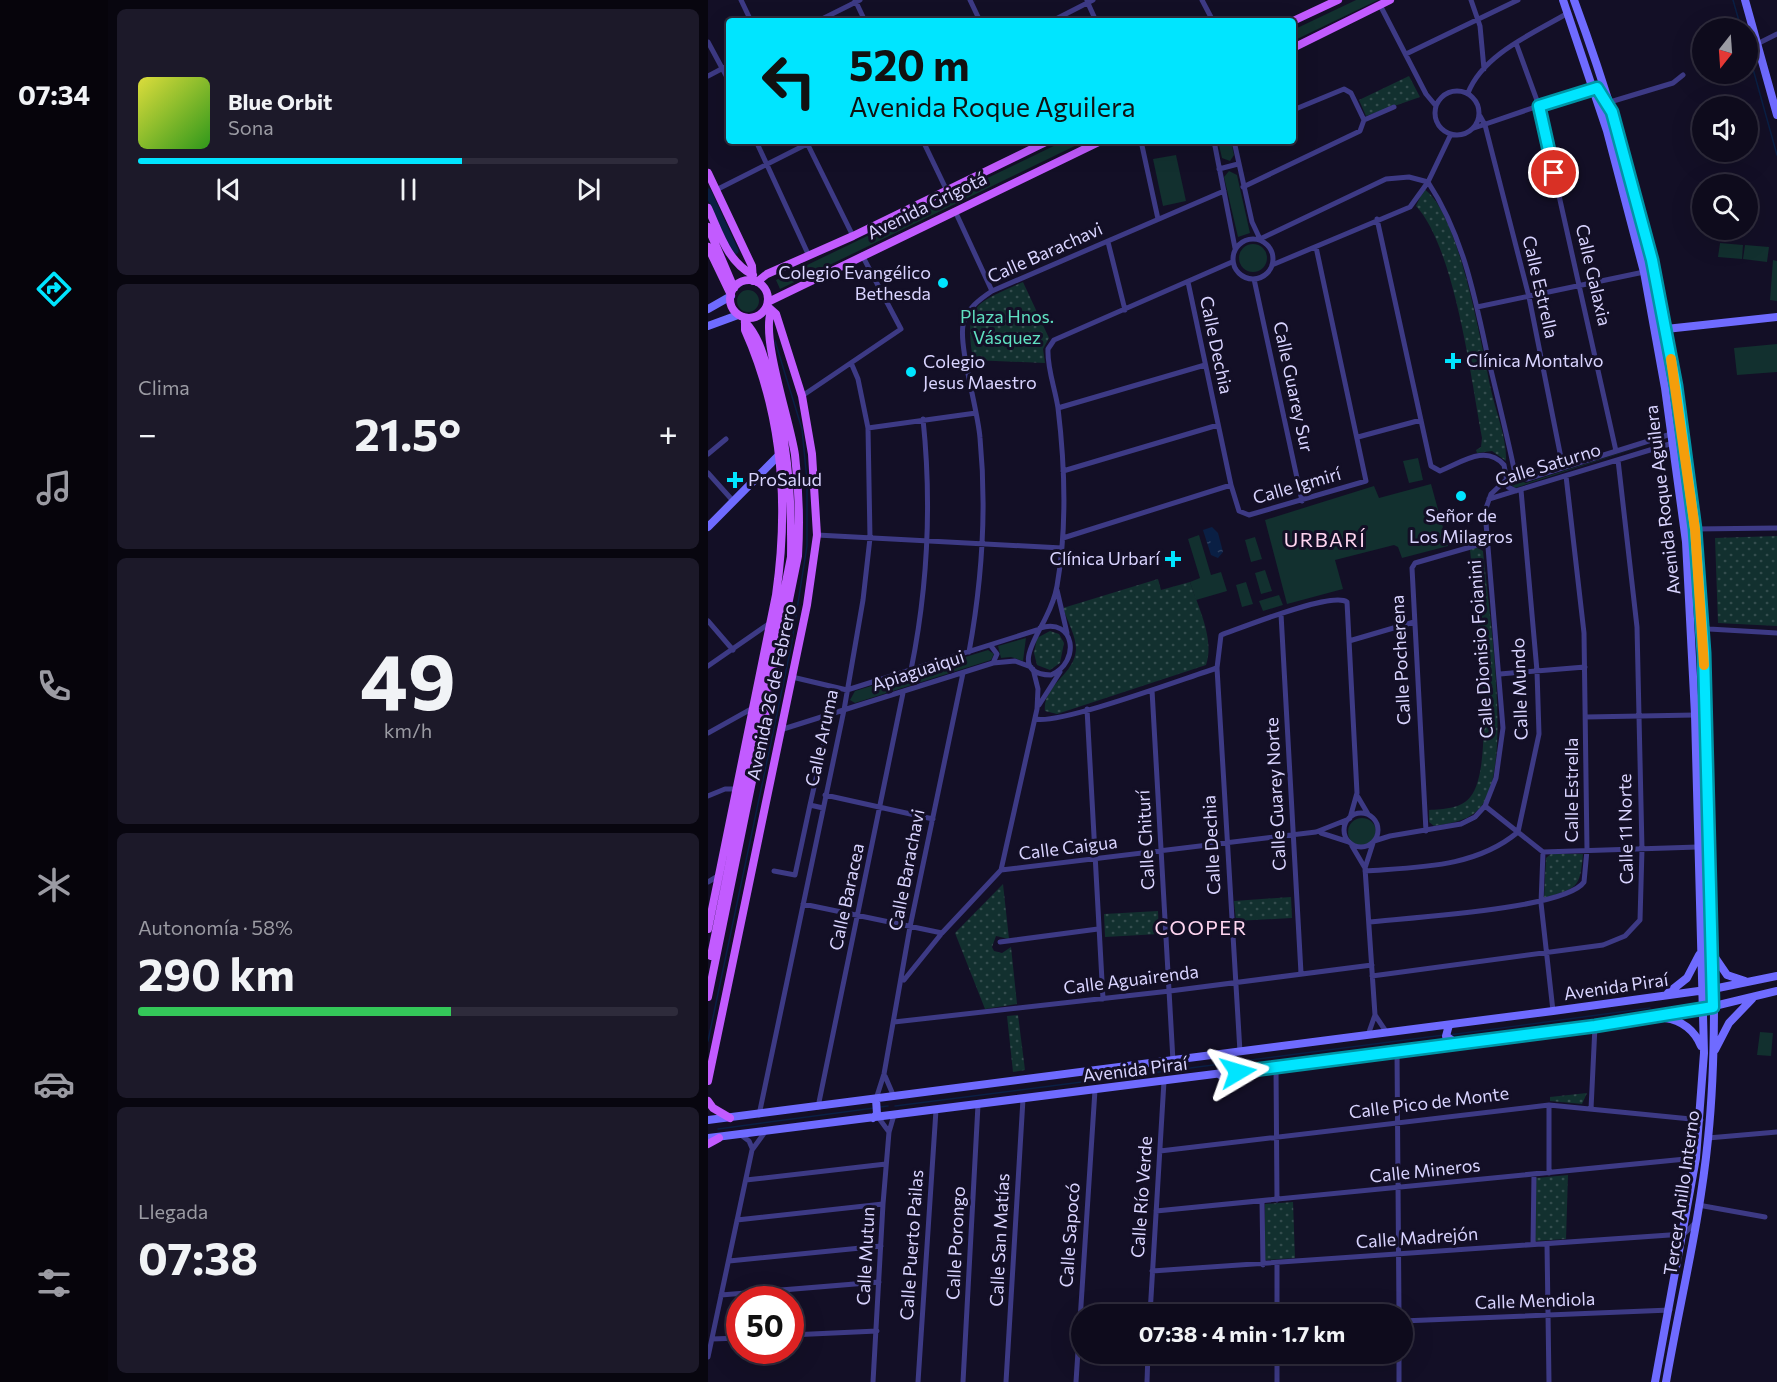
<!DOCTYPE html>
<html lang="es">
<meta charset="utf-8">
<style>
body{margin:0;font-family:Commissioner,sans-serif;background:#1c1929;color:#f1f3f6;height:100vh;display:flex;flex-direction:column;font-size:22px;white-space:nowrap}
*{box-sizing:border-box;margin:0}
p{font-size:20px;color:#9b9ba3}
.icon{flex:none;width:33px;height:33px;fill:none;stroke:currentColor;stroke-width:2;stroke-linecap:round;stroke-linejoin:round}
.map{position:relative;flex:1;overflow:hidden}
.sheet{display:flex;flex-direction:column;gap:9px;padding:9px;background:#08060f;width:600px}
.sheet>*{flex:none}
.banner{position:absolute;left:18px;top:18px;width:570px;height:126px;border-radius:6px;box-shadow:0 6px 24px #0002,0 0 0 2px #2e2b3b;background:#00e5ff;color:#111;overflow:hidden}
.needle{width:39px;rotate:197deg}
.fabs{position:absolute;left:984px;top:18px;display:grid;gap:12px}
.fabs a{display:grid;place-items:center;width:66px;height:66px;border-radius:50%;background:#0e0b1c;box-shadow:0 6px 24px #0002,0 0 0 2px #2e2b3b;font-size:30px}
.speed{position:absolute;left:18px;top:1286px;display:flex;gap:12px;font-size:30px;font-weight:700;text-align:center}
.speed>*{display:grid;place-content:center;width:78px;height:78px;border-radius:50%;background:#0e0b1c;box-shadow:0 6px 24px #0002,0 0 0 2px #2e2b3b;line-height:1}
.speed .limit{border:9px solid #d22;background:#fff;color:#111}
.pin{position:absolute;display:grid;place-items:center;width:51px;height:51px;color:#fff;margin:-26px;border:3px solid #fff;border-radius:50%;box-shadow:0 2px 6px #0007}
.me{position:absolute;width:66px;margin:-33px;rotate:83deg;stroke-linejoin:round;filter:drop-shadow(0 0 4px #0008)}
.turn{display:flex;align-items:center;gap:21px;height:126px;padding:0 24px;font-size:27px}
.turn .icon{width:78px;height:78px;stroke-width:2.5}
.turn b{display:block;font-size:42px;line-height:51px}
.big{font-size:45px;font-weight:700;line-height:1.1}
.sheet .card{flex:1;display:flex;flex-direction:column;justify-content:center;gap:9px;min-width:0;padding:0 21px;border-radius:9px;background:#1c1929}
.sheet .dial{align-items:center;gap:0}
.dial b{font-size:78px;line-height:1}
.song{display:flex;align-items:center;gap:18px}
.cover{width:72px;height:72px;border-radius:9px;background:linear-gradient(135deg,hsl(60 70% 55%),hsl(110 70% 35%))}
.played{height:6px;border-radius:3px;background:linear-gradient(90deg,#00e5ff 60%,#2e2b3b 60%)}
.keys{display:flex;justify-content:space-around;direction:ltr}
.heat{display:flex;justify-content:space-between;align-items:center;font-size:33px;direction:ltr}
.charge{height:9px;border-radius:4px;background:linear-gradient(90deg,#34c759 58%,#2e2b3b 0)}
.trip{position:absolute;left:363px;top:1304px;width:342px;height:60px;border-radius:30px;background:#0e0b1c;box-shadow:0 6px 24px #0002,0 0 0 2px #2e2b3b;font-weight:700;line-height:60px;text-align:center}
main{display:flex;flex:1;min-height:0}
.dock{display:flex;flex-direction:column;width:108px;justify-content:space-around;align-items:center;background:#06040b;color:#9b9ba3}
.dock .icon{width:42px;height:42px}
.dock .current{color:#00e5ff}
.dock b{font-size:27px;color:#f1f3f6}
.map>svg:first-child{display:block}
.green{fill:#12302f}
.park{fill:url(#park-dots)}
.water{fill:url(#water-ripples)}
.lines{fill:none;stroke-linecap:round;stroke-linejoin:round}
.stream{stroke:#0a1f44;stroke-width:1.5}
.canal{stroke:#0a1f44;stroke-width:7}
.street{stroke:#3d3a85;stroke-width:5}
.secondary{stroke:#6f6bff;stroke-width:8}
.primary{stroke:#c25bff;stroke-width:8}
.route-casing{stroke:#0095a6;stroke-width:15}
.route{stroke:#00e5ff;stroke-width:10}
.slow{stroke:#f59e0b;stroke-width:10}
.poi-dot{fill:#00e5ff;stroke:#130f26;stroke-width:2}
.labels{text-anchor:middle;stroke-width:6;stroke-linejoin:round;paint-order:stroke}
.street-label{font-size:18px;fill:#d9d4ff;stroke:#130f26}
.poi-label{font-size:18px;fill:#d9d4ff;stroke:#130f26;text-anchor:start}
.park-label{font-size:18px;fill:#5fe0c0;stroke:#130f26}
.neighbourhood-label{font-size:20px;letter-spacing:1.5px;fill:#ffd6f0;stroke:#130f26}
</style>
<main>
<nav class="dock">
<b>07:34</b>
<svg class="icon current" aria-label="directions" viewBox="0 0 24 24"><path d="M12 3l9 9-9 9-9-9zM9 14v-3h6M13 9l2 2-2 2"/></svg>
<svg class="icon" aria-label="music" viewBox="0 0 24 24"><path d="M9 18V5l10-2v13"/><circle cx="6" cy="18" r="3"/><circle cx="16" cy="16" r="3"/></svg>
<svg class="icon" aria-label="phone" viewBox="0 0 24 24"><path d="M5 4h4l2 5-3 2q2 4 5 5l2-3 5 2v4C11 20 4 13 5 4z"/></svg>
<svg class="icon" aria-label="climate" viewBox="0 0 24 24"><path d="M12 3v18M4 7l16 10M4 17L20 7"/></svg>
<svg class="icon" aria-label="car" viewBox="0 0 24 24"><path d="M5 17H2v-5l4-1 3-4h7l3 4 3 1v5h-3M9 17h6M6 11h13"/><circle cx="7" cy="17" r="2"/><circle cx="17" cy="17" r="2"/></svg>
<svg class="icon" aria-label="filters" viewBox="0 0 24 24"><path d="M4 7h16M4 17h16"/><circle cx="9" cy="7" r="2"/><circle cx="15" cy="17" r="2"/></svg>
</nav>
<section class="sheet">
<div class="card">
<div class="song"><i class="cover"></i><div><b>Blue Orbit</b><p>Sona</p></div></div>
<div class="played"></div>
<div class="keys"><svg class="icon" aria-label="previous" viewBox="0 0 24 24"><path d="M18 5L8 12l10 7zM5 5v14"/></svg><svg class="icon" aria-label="pause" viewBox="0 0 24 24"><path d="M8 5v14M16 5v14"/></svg><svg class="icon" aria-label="next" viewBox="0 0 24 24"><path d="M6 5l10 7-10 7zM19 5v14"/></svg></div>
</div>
<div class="card"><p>Clima</p>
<div class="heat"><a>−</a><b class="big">21.5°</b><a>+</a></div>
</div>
<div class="card dial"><b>49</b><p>km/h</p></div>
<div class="card"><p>Autonomía · 58%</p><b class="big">290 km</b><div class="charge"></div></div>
<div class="card"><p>Llegada</p><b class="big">07:38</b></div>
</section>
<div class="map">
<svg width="1069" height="1382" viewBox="0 0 1069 1382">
<defs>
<pattern id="park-dots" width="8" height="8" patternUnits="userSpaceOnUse" patternTransform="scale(1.5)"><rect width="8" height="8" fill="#12302f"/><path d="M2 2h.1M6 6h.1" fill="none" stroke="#344d4e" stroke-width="1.8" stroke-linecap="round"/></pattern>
<pattern id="water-ripples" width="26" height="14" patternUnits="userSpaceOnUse" patternTransform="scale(1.5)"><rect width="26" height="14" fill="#0a1f44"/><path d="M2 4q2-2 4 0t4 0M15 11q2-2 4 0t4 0" fill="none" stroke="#2d3f60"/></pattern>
</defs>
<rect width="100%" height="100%" fill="#130f26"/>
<path class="green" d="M648,0H670L585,41V30Z
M356,141H377L72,289L68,280Z
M510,141H523L526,155L522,161L514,158Z
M468,155L478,201L455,206L445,159Z
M521,171L529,175L542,233L530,237L516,177Z
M1012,243L1035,245L1034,259L1010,257Z
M531 258a14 14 0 1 1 28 0a14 14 0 1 1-28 0Z
M1037,245L1061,247L1059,262L1035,259Z
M1065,260L1069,261V301L1062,300Z
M29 301a11 11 0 1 1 22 0a11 11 0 1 1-22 0Z
M1069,344V372L1029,375L1026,348Z
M953,440L807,488L801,483L806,478L818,483Z
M710,458L715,480L701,483L695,461Z
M723,484L740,546L694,558L690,547L686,545L627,560L635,589L579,604L557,520L666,486L671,498Z
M491,535L503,575L513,572L519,591L488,600L482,582L492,578L480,539Z
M547,537L554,559L543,562L537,540Z
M557,570L564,591L553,594L547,573Z
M538,582L545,604L534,607L528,585Z
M571,595L575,605L555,611L551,601Z
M318,638L315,661L303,657L293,658L290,646Z
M280,650L286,654L283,660L147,703L142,700L147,691Z
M640 832a14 14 0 1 1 28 0a14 14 0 1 1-28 0Z
M1052,1032L1065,1033L1063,1056L1049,1055Z"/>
<path class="park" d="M701,76L712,97L658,116L651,100Z
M716,189C752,213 774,350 784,394C789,415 799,440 798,461L784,451L769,453L768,450L773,447L774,438C763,379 747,248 708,206Z
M315,282L341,338L335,349L337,363L265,360C256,303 267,304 315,282Z
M1069,536V626L1010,623L1007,538Z
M768,547L775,551C780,606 805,761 775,804C763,821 744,823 726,826L721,822V810C735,809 754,809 763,796C790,761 766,597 762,549Z
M450,579L453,590L482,582C490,607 507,639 498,665L349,714L337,711C334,685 367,675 368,649C368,636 359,620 355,608Z
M342,631L351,634L356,643L352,663L342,670L329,665L326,653L329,638Z
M843,854H875C872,889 869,888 836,898L838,858Z
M295,884L301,939L288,936L284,947L286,951L294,953L303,947L309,1004L277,1009L247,933Z
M583,897L584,918L528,921L526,901Z
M450,911L451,934L397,937L396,914Z
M310,1015L317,1070L305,1072L299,1016Z
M879,1093L874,1104L842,1101V1097Z
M860,1175L858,1239L827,1241L828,1178Z
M585,1202L587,1258L557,1260V1204Z"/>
<path class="water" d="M504,527L510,533L515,552L510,558L503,555L495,530Z"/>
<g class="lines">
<path class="stream" d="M1025,0L1033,28
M1040,51L1069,155
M741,1035L942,1008
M0,1041L83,647L99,546V481L94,429L67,341
M519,1063L736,1035
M187,1106L513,1064
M172,1107L180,1106
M10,1129L166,1108"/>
<path class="canal" d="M0,192L27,251"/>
<path class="street" d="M33,0L43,21
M147,0L157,21
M262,0L272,21
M494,0L505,21
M763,0L772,26L776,69
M379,1L388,21
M672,5L718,94L728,106
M110,21L152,0
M344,21L385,0
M0,42L21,81
M808,43L831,106L908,451
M1049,44L1069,34
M698,54L810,0
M0,76L21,65
M727 113a22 22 0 1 1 44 0a22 22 0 1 1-44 0Z
M760,93C775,54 826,33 860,13
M902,102L965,83L975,75
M772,116L777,125L821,297L855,468
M656,120L686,107
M766,128L886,87
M48,141L101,256
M98,141L145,236
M215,141L239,191
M433,141L450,219
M506,141L527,248
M526,141L544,222L552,239
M511,169L530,164
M720,182C754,234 766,292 779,353C788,392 798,430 806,469L811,476
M535,187L652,131L656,120L643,93L636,89L585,110
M8,190L105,141
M247,211L284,291
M669,219L723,466L732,471C754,462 778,444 796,465L800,487L808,491
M525 259a20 20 0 1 1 40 0a20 20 0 1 1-40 0Z
M552,239L678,179L701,177L720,182
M400,242L417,310
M564,265L702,207L720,182L743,134
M546,279L594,501
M480,282L523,485L531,511L541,515L658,481L608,247
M769,307L936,272
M94,396L193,329L154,255
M350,408L497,365
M160,428L268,413
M650,437L713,420
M0,454L18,439
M355,471L510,425
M0,473L26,502
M781,499L965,443L972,424
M976,519L987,529L1069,528
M109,535L354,548
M355,538L523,485
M349,590L359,633
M573,614L593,973
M0,621L25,650
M995,626L1001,629L1069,633
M332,628C367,617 373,662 343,675C300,674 330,635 338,617C343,607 347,597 349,586C359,529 357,466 350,408C347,388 339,368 340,349L346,340L524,262
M641,641L706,622
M283,646L289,654L285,663
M261,652C274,581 279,511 272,438C270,410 251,349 255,325C258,309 272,299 284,291L516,191
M0,666L62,623
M203,670C220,586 224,505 215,419
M792,674L877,667
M84,677L139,690L329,630
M444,690L465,1061
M331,705L352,672
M379,709L395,999
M878,717L987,715
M327,719C352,725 477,678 509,668
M72,730L285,663L307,661L323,667
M0,733L45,708
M117,795L225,819
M0,796L17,789H29
M650,797L660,814
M777,806L835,852L990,847
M115,808L102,805L116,743
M636 830a17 17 0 1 1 34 0a17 17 0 1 1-34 0Z
M718,831L704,568L707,563L780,542
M613,833L641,842
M666,841L682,836L753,824L767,817L777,806L788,778L795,728L777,511L783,494L802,476L819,479L963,434L975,447
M644,846L657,868
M835,852L833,903L845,1011
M293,870L608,832L641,819
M66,871L87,875L102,805
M657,871C710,867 767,868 810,832L831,734L829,671L813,490
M0,882L10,876
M95,904L234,933
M661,922C698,918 858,909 876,882L879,850L876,633L858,476
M292,942L390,929
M664,976L895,945L917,936L932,920L934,849L929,627L910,460
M196,980L234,933L293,870L329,709L330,689L325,669
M667,1015L679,1033
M186,1022L462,991L664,965
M660,1035L667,1015L657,868L665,843
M689,1051L691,1314
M532,1052L509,668L513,635C533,628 624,591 639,602L649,793L642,818
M568,1067L569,1200
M177,1076L186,1097
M168,1099L176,1074L202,927L255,673
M841,1105V1173
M110,1107L195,693
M883,1109L887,1026
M51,1115L136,710L155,600L162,538L160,428L150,379L144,365
M170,1117L181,1132
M33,1135L41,1141L44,1148
M1000,1138L1069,1132
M452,1151L841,1105L993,1120
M38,1180L178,1164
M554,1201L555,1265
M990,1205L1057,1217
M448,1211L988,1158
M29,1220L175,1204
M839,1244L841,1382
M825,1245L826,1174
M21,1261L173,1246
M569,1264V1314
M444,1271L976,1234L986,1224
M13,1295L171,1282
M442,1314L456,1081
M694,1321L962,1310
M82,1335L169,1331
M4,1339L32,1338
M569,1353V1382
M691,1353V1382
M0,1357L44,1150L57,1132
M165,1382L175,1204L181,1132L186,1115
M210,1382L228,1110
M255,1382L270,1105
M298,1382L315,1099
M368,1382L387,1090
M439,1382L440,1353"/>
<path class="secondary" d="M855,0L899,131L936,272L957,388L978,542L987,715L996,1053L988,1158L947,1382
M866,0C929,171 972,352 987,534C996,628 998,721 1001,815C1004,923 1011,1032 1000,1139C992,1221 972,1301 958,1382
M1037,0L1069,115
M0,309L23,296
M0,326L30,315
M955,327L958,329L1069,317
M0,527L71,455
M1006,956L1019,975L1037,981
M960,993L979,978L991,955
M957,1018C974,1020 987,1031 993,1046
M741,1025L738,1036L748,1043
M1007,1050L1021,1023L1044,999
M512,1075L516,1070L515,1054
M165,1118L169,1114L168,1099
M0,1120L845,1011L1005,989L1069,976
M0,1138L887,1026L994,1009L1069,991"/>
<path class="primary" d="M585,21L630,0
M585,48L682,0
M0,173L44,266L45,281
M0,208C12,234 19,261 45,275
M0,227L26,288
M0,247L23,295
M22 299a19 19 0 1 1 38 0a19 19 0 1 1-38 0Z
M49,282L59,274L145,236L340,141
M60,302L393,141
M0,929L68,595C81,505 74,413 37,330V321
M3,956L83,557C84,493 79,433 60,371C55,354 50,335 37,322
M0,997L90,556C92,522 91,489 87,455C82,421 53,338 63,312
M0,1081L99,605L109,535L104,454L94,396L68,314L59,306
M0,1101L5,1108L22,1118
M0,1144L11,1138"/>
</g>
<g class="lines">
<defs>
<path id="route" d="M530,1072L887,1026L1005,1007L996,653L987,529L968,386L944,260L904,112L889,88L831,106L846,173"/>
</defs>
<use href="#route" class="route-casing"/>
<use href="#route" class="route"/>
<path class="slow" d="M963,359L987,529L996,665"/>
</g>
<g class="poi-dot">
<circle cx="235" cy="283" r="6"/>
<path d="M742 352h6v6h6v6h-6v6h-6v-6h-6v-6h6z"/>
<circle cx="203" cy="372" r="6"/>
<path d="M24 471h6v6h6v6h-6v6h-6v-6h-6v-6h6z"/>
<circle cx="753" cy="496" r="6"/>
<path d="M462 550h6v6h6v6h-6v6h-6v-6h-6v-6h6z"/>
</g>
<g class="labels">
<g class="street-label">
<text transform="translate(219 206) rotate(-26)" y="6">Avenida Grigotá</text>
<text transform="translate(337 253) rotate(-24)" y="6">Calle Barachavi</text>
<text transform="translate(885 275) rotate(77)" y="6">Calle Galaxia</text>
<text transform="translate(832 287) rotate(77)" y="6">Calle Estrella</text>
<text transform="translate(508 345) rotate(78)" y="6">Calle Dechia</text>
<text transform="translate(585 387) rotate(78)" y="6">Calle Guarey Sur</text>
<text transform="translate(840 465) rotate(-17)" y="6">Calle Saturno</text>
<text transform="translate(589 486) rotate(-16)" y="6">Calle Igmirí</text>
<text transform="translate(955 500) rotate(-97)" y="6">Avenida Roque Aguilera</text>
<text transform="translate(773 649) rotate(-94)" y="6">Calle Dionisio Foianini</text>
<text transform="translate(693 660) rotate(-93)" y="6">Calle Pocherena</text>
<text transform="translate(210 671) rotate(-18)" y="6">Apiaguaiqui</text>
<text transform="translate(812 689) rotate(-92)" y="6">Calle Mundo</text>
<text transform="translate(64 692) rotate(-78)" y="6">Avenida 26 de Febrero</text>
<text transform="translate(114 738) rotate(-78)" y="6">Calle Aruma</text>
<text transform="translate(864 790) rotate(-90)" y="6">Calle Estrella</text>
<text transform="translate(568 794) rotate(-93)" y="6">Calle Guarey Norte</text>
<text transform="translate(918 829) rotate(-91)" y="6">Calle 11 Norte</text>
<text transform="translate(438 840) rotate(-93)" y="6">Calle Chiturí</text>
<text transform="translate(504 845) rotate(-93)" y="6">Calle Dechia</text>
<text transform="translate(360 848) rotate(-7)" y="6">Calle Caigua</text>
<text transform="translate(199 870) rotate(-79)" y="6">Calle Barachavi</text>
<text transform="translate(139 897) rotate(-78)" y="6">Calle Baracea</text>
<text transform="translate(423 980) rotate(-7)" y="6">Calle Aguairenda</text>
<text transform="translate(908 987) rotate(-8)" y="6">Avenida Piraí</text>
<text transform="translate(427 1070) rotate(-7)" y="6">Avenida Piraí</text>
<text transform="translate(721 1103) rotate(-7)" y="6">Calle Pico de Monte</text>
<text transform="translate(717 1171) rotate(-6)" y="6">Calle Mineros</text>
<text transform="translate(974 1193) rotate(-82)" y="6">Tercer Anillo Interno</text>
<text transform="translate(434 1197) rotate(-86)" y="6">Calle Río Verde</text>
<text transform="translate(362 1235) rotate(-86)" y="6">Calle Sapocó</text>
<text transform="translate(709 1238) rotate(-4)" y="6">Calle Madrejón</text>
<text transform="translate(292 1240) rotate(-87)" y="6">Calle San Matías</text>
<text transform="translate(248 1243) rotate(-87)" y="6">Calle Porongo</text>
<text transform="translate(204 1245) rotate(-86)" y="6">Calle Puerto Pailas</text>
<text transform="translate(158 1256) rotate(-87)" y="6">Calle Mutun</text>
<text transform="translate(827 1301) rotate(-2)" y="6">Calle Mendiola</text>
</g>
<g class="poi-label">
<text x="223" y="279" text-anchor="end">Colegio Evangélico<tspan x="223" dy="21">Bethesda</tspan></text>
<text x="758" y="367">Clínica Montalvo</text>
<text x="215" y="368">Colegio<tspan x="215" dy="21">Jesus Maestro</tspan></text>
<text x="40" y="486">ProSalud</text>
<text x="753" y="522" text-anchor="middle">Señor de<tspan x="753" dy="21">Los Milagros</tspan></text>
<text x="452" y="565" text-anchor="end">Clínica Urbarí</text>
</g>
<g class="park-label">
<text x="299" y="323">Plaza Hnos.<tspan x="299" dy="21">Vásquez</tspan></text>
</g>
<g class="neighbourhood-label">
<text x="617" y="547">URBARÍ</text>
<text x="493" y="935">COOPER</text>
</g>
</g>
</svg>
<div class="fabs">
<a><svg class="needle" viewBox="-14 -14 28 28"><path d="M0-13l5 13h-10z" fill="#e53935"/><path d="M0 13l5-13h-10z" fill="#9b9ba3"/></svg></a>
<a><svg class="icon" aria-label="sound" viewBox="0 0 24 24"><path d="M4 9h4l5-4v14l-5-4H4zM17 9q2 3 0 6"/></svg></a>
<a><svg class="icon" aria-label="search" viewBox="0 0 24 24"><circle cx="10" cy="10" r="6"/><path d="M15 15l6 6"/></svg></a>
</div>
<div class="speed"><div class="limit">50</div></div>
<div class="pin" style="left:846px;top:173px;background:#d93025"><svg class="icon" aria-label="arrive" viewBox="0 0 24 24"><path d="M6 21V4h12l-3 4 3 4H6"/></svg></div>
<svg class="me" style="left:530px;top:1072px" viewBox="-20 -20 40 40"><path d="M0-17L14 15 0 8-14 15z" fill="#00e5ff" stroke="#fff" stroke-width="4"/></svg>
<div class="trip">07:38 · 4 min · 1.7 km</div>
<div class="banner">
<div class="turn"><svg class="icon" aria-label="left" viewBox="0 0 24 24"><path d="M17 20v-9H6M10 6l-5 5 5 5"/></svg><div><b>520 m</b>Avenida Roque Aguilera</div></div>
</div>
</div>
</main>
